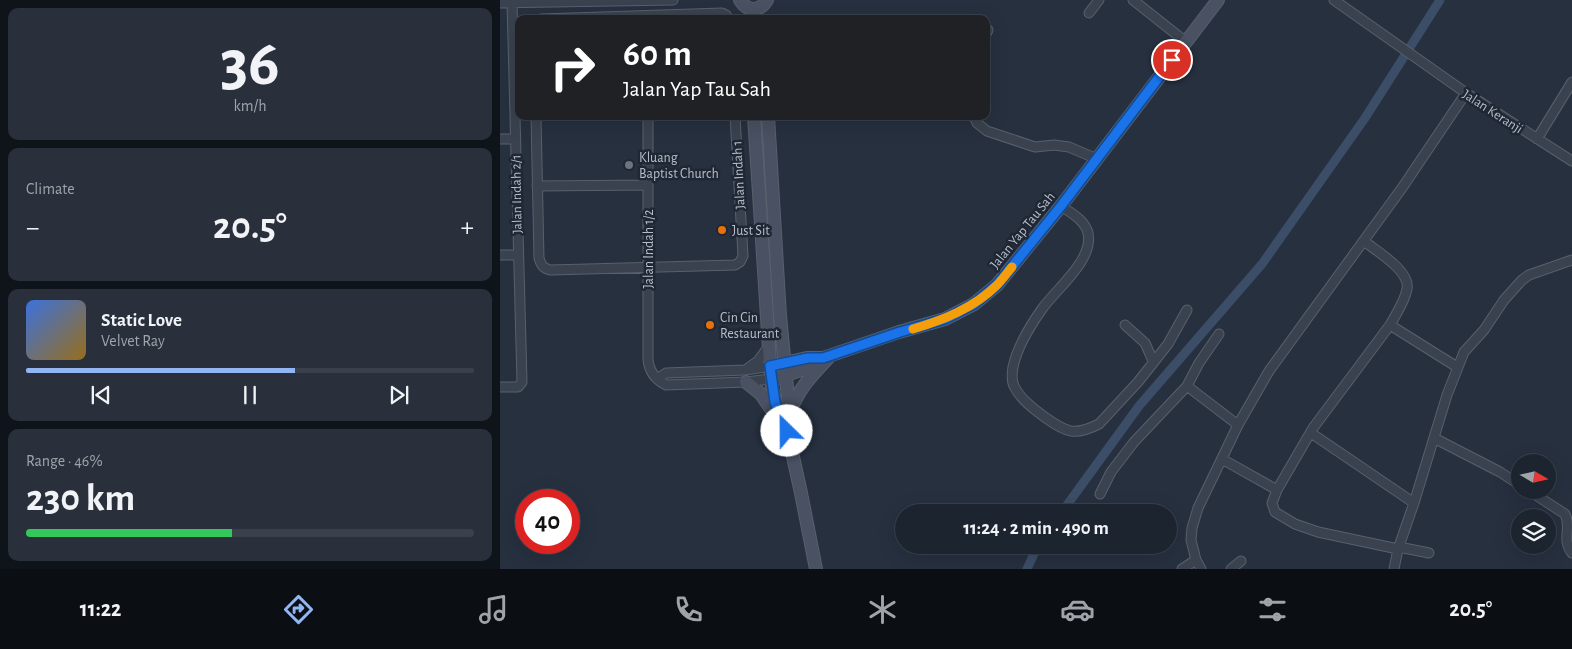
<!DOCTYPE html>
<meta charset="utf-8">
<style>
body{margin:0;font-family:"Alegreya Sans",sans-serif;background:#29303b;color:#f1f3f6;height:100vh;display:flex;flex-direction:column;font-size:19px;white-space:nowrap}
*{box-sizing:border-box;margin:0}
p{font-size:16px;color:#a0a4aa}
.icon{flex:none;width:28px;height:28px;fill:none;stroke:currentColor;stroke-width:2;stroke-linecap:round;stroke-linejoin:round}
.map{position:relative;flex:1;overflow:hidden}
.side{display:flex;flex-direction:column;gap:8px;padding:8px;background:#0f141a;width:500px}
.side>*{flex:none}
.guide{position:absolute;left:15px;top:15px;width:475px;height:105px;border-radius:10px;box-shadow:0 5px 20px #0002,0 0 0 1px #3a414b;background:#202124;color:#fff;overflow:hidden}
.needle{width:32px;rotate:99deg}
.fabs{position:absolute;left:1011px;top:454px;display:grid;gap:10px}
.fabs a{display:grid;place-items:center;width:45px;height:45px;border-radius:50%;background:#1c242f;box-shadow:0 5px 20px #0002,0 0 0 1px #3a414b;font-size:25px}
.speed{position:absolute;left:15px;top:489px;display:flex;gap:10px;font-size:25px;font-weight:700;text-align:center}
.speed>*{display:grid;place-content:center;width:65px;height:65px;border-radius:50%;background:#1c242f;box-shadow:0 5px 20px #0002,0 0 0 1px #3a414b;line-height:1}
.speed .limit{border:8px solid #d22;background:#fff;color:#111}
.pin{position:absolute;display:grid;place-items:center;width:42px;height:42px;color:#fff;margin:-21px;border:2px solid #fff;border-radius:50%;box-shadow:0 1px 5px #0007}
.me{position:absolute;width:55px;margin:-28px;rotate:337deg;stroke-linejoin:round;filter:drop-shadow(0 0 4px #0008)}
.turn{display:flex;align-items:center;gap:18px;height:105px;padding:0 25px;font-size:22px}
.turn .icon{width:65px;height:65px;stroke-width:2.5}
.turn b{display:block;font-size:35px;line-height:42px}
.big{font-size:38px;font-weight:600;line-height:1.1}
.side .card{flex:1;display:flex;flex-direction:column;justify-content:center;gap:8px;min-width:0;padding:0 18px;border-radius:10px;background:#29303b}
.side .dial{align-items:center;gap:0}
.dial b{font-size:65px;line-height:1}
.song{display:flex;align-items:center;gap:15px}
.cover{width:60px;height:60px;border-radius:8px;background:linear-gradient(135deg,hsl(220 70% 55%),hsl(40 70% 35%))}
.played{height:5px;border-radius:2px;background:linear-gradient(90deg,#92b5f4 60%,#3a414b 60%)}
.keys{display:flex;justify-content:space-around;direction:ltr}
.heat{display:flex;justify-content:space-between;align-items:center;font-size:28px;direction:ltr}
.charge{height:8px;border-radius:4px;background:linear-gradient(90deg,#34c759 46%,#3a414b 0)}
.trip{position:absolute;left:395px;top:504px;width:282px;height:50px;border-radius:25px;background:#1c242f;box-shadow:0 5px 20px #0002,0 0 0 1px #3a414b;font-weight:600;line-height:50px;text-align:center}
.dock{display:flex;height:80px;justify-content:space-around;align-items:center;background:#0b0e13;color:#a0a4aa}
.dock .icon{width:35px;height:35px}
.dock .on{color:#92b5f4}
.dock b{font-size:22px;color:#f1f3f6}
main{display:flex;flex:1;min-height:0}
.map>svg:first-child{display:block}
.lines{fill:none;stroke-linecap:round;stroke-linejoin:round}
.canal{stroke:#3c4d67;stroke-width:9}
.street-casing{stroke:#58606d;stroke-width:11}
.secondary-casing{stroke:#58606d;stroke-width:14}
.street{stroke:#3a424f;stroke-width:9}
.secondary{stroke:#495162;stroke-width:12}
.route-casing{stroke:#114b97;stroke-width:12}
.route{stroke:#1a73e8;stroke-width:9}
.slow{stroke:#f59e0b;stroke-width:9}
.worship-dot{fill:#6b7280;stroke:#1f2734;stroke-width:2}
.food-dot{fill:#e8710a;stroke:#1f2734;stroke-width:2}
.labels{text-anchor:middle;stroke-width:5;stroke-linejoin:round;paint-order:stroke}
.street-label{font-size:14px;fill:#b7beca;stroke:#1f2734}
.poi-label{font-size:14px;fill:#b7beca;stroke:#1f2734;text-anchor:start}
</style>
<main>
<section class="side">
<div class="card dial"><b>36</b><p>km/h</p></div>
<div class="card"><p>Climate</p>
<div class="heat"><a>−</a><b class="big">20.5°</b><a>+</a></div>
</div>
<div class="card">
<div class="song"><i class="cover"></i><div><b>Static Love</b><p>Velvet Ray</p></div></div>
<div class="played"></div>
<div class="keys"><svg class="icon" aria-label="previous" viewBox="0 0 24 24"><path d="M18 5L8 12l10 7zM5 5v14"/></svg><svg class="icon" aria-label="pause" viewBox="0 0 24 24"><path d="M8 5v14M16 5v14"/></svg><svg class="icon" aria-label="next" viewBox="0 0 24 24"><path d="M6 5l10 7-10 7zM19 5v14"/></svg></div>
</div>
<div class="card"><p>Range · 46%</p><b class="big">230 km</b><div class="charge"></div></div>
</section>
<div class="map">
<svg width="1072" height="569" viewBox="0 0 1072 569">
<rect width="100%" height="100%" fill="#26303f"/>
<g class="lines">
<path class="canal" d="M562,512L639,406L762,264L865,118L940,0
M527,569L538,545"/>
<defs>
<path id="street" d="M633,0L686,42
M834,0L966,93L1072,161
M0,3L173,0
M589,13L599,0
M41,19L222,13L226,15L229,19
M486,34L488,30
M36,116L39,258C41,265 43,268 50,270L235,265L240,262L243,256L235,116
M148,116V359C149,371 156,380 166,385L246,382L271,379
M474,116L477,123L487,131L535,147L554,145L569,147L597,159
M0,139H15
M1037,139L1072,82
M37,186L148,185
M561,206C571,213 585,220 588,233C594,260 556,289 542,309C530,326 517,347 513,367C512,373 511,380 514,386C520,399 535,410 546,418C567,433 575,436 599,424L638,382L668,344L687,310
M864,241C876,251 911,271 907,289C905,301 896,314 890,325
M0,255H18
M625,325L645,343L653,361
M247,369L258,361L269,346
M157,379L166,373L245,370L271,366
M687,386L699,363L719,334
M0,387H18L22,382L12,3
M811,433L914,503
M934,438L1000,472L1020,485
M722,459L777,490
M1028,490L1065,514C1072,528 1061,539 1072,553
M600,494L611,472L634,442L687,386L738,425
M899,547L929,553
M898,549L818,532L795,524L775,512L772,503L777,490L813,428L890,325L957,367
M696,560L701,569
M682,569L696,560L691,540L692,528L698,508L738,425L769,371L902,188L966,93
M731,569L741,561
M894,569L898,549L914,503L947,395L964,352L984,330L1004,300L1022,280L1029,275L1072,260"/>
<path id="secondary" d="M240,0C247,12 260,12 267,0
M254,116L271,379C273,394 274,405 284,416
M268,116L280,316L288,398L284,416L301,493L316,569
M271,366L307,358H323L399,332L445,319L474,304L497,285L561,206L718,0
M278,378L310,367L321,360
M246,382L261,394L275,415
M290,412C299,388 312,375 330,356"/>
</defs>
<use href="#street" class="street-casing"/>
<use href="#secondary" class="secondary-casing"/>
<use href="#street" class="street"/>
<use href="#secondary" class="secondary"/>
</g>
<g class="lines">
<defs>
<path id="route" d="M287,431L284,416L277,408L275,402L270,366L308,358H323L400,332L445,319L474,304L497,285L561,206L672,60"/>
</defs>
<use href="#route" class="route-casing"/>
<use href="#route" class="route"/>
<path class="slow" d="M413,329C443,320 474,308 497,285C502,280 507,273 512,267"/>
</g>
<circle class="worship-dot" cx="129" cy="165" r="5"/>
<g class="food-dot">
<circle cx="222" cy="230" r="5"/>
<circle cx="210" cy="325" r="5"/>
</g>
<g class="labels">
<g class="street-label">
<text transform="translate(993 111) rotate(33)" y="5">Jalan Keranji</text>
<text transform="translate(238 175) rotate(-93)" y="5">Jalan Indah 1</text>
<text transform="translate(16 194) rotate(-91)" y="5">Jalan Indah 2/1</text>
<text transform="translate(522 230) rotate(-51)" y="5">Jalan Yap Tau Sah</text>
<text transform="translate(148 249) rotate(-90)" y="5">Jalan Indah 1/2</text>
</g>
<g class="poi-label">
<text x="139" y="162">Kluang<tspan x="139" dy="16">Baptist Church</tspan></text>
<text x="232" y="235">Just Sit</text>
<text x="220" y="322">Cin Cin<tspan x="220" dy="16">Restaurant</tspan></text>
</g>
</g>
</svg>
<div class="fabs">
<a><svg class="needle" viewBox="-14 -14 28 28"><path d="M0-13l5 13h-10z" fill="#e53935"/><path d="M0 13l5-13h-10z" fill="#a0a4aa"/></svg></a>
<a><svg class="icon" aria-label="layers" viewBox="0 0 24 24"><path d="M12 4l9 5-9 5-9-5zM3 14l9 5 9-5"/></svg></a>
</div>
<div class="speed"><div class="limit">40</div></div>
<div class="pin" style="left:672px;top:60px;background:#d93025"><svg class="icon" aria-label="arrive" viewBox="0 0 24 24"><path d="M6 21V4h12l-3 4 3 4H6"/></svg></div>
<svg class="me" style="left:287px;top:431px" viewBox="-20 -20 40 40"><circle r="19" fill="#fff"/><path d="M0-13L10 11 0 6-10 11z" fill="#1a73e8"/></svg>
<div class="trip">11:24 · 2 min · 490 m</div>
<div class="guide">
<div class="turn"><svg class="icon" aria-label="right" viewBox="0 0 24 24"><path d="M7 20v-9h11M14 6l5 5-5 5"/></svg><div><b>60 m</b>Jalan Yap Tau Sah</div></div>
</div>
</div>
</main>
<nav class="dock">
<b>11:22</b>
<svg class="icon on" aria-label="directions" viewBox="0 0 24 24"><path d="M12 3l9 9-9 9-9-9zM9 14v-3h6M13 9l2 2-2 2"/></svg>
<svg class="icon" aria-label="music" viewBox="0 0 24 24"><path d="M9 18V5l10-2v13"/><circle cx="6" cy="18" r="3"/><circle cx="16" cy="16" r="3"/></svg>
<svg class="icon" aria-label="phone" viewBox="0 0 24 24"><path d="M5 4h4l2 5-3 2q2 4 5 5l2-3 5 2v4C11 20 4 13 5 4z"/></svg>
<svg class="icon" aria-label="climate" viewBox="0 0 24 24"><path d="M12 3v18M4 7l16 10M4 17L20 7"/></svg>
<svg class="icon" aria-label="car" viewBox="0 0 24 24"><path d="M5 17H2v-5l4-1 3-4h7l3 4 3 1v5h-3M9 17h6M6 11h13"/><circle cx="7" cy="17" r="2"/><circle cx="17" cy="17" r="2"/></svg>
<svg class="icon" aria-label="filters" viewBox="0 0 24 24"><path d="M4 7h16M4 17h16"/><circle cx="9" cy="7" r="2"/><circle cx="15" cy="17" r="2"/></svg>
<b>20.5°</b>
</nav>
